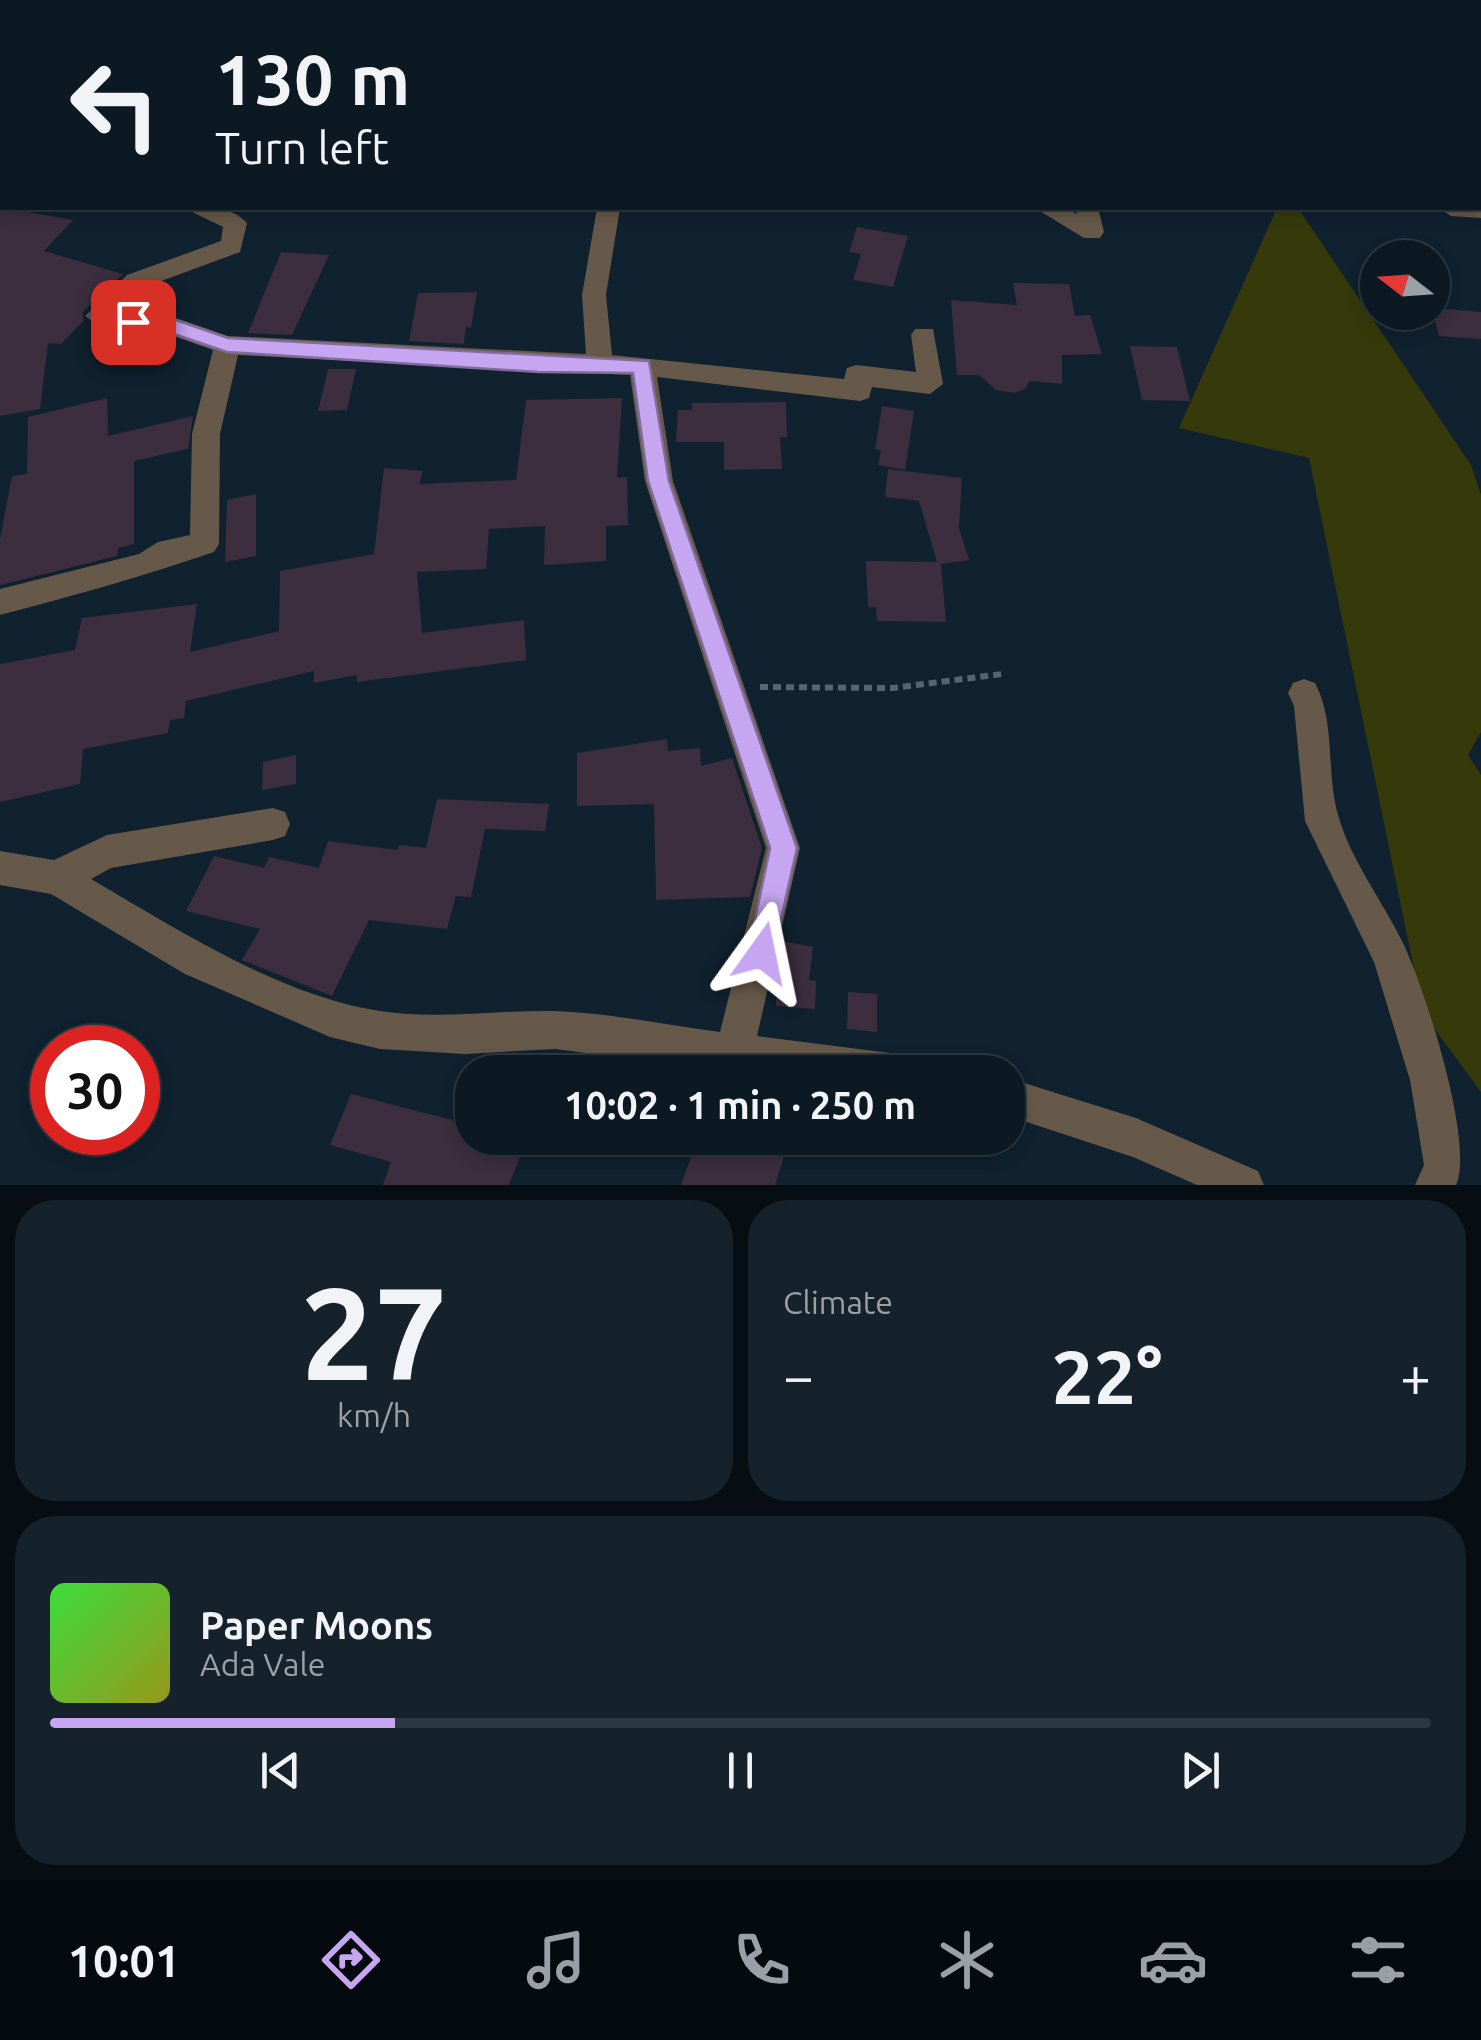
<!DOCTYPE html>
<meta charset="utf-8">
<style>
body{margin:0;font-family:Ubuntu,sans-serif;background:#15222b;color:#f1f3f6;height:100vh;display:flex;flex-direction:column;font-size:38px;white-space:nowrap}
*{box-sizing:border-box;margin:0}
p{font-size:32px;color:#9aa0a6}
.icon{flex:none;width:55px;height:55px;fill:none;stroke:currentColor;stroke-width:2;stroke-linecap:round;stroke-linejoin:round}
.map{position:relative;height:1185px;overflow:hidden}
.side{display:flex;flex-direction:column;gap:15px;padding:15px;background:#070e13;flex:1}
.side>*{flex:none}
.banner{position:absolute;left:0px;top:0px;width:1482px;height:210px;box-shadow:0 5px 15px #0003,0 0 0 2px #2c3841;background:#0c1923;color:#f1f3f6;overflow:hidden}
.needle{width:65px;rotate:287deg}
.tools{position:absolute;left:1360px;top:240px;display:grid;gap:20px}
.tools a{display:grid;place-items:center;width:90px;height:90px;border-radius:50%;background:#0c1923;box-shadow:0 5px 15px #0003,0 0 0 2px #2c3841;font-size:50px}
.speed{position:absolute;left:30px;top:1025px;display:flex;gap:20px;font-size:50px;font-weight:700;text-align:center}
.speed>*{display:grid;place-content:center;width:130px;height:130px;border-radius:50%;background:#0c1923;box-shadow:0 5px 15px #0003,0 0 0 2px #2c3841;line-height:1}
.speed .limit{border:15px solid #d22;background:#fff;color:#111}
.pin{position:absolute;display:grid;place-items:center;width:85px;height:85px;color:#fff;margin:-42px;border-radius:20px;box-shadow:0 5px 15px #0006}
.me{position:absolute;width:110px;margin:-55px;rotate:12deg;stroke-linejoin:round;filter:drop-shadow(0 0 8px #0008)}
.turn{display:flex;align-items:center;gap:35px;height:210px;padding:0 50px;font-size:45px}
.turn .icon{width:130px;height:130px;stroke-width:2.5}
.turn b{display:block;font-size:70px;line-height:85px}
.big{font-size:75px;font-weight:700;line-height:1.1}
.side .card{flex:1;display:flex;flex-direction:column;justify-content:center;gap:15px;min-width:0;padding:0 35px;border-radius:40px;background:#15222b}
.side .dial{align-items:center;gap:0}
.dial b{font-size:130px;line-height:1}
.song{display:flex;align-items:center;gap:30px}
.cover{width:120px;height:120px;border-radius:15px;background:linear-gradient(135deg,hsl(120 70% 55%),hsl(60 70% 35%))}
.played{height:10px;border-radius:5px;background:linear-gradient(90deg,#c6a6f0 25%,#2c3841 25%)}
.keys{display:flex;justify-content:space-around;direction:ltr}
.heat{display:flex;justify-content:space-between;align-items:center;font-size:55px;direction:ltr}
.side .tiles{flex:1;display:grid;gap:15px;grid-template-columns:1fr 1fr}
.card:last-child{grid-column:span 2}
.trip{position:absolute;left:455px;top:1055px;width:570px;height:100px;border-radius:40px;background:#0c1923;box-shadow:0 5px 15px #0003,0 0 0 2px #2c3841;font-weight:700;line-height:100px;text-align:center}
.dock{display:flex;height:160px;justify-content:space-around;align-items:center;background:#050a0e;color:#9aa0a6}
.dock .icon{width:70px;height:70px}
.dock .current{color:#c6a6f0}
.dock b{font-size:45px;color:#f1f3f6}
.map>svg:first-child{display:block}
.green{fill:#363a0a}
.building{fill:#3c2e3f}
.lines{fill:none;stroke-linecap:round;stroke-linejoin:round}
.path{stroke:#566572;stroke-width:6;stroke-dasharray:8 5;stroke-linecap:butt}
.street{fill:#665949;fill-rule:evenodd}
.route{fill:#c6a6f0;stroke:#816c9c;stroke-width:2.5}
</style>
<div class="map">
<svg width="1481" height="1185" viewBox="0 0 1481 1185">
<rect width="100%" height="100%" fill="#10212f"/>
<path class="green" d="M1277,208H1298L1471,465L1481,495V732L1468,755L1481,775V1092L1423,1013L1309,458L1179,428Z"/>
<path class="building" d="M0,207L73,220L44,251L123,274L82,313L84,320L61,344L48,343L40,409L0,416Z
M857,227L908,236L893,287L853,280L861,254L849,252Z
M281,252L329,255L292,335L248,333Z
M1013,283L1069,284L1075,316L1090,315L1102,354L1062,355V384L1030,381L1025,389L1015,393L996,390L979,375H957L951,300L1017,305Z
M477,292L471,328L466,327L464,344L409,341L418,293Z
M1432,308L1481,312V339L1439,336Z
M1130,346L1177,347L1190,401L1142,400Z
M328,369H356L347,410L318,411Z
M107,398L108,436L193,416L188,449L134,461V544L118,548L117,556L0,585V539L12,476L27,474L28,417Z
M622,398L617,478L627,477L628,525L606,526V561L544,565L545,526L489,529L486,569L417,572L422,633L524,620L526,660L357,682V675L314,683V671L186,701L184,718L170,720L168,733L83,749L80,784L0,802V664L75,650L82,618L197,604L190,652L279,631L280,571L374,554L384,468L423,471L419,484L516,480L526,400Z
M786,402L787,437H780L782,469L724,470V442H676L678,410H692V403Z
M882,406L914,411L905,470L878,465L881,451L875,449Z
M888,469L962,478L959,528L969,560L941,564L946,622L877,621L876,607H868L866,561L937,562L919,501L885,497Z
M256,494V556L225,562L227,500Z
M667,739L668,751L700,748L701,766L732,758L762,848L750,897L656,900L654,804L577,806V753Z
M296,755V784L262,790L263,762Z
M437,799L549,804L545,831L485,829L471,897L456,896L447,929L369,920L332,996L242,960L260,929L186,911L214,856L264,868L269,857L319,868L328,841L397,850L399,845L426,848Z
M782,941L813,947L809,980L816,981L815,1009L776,1006V971Z
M848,992L877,994V1032L847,1029Z
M559,1053L597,1058L595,1072H556Z
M351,1094L472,1125V1138H504L500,1147L521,1154L509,1185H383L391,1162L330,1145Z
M698,1138H749L785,1153L775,1185H681Z"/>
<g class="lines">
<path class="path" d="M760,687L893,688L1002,674"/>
<path class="street" d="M475,0H496L498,2H477Z
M1226,0H1246L1247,2H1228Z
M1481,202V218L1451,216L1439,208H1480Z
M184,208C205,207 232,206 247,223L240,252L145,287L120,310L170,316L228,336L586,354L582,295L597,208H620L606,295L612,355L844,379L847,368L856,365L916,372L911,335L915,329H933L943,384L930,394L872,387L869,398L860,401L657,377L673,481L800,848L757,1036L890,1053L904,1058L909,1072H733L555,1049L465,1054L380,1049L330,1037L185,974L51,894L0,885V851L54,860L107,835L273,808L285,812L290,824L285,836L273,840L111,868L91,879C177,929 280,996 380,1011C438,1020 496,1010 554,1011C609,1013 666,1025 720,1032L766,848L645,481L630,375L238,355L220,434L219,544L214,552C144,576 73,596 0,615V589L139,554L158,542L190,535L192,434L213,350L168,334L98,325L85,316L127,275L221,241L223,227Z
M1035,208H1064L1077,214L1076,208H1098L1104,232L1100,238H1084Z
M1304,679L1315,683C1337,725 1325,774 1339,818C1351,860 1383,902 1402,941C1424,985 1475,1144 1456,1185H1415L1424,1165L1410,1080L1374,962L1305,821L1294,706L1288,693L1293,683Z
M1008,1078L1136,1118L1258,1171L1264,1185H1197L1133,1157L1008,1116Z"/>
</g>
<path class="route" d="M133,315L170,318L228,338L649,361L669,481L797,848L771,963L762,967L752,963L748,953L770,848L648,481L633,373L538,372L227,352L168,332L126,327L124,322Z"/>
</svg>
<div class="tools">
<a><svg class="needle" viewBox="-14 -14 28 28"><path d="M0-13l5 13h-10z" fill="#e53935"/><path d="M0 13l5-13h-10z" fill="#9aa0a6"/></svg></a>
</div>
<div class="speed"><div class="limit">30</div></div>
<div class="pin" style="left:133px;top:322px;background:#d93025"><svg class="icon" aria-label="arrive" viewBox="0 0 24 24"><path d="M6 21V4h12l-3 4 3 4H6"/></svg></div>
<svg class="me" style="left:762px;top:953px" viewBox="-20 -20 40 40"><path d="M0-17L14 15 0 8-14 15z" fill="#c6a6f0" stroke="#fff" stroke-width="4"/></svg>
<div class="trip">10:02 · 1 min · 250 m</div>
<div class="banner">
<div class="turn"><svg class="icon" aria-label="left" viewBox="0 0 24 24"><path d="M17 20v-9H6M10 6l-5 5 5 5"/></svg><div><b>130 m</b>Turn left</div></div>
</div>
</div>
<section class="side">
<div class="tiles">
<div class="card dial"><b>27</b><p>km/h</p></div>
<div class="card"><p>Climate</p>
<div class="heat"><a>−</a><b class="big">22°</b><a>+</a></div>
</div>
<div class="card">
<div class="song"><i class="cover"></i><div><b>Paper Moons</b><p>Ada Vale</p></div></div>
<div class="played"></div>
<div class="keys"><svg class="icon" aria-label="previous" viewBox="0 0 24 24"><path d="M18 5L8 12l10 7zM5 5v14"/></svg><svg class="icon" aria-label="pause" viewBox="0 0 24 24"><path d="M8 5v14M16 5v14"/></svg><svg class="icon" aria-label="next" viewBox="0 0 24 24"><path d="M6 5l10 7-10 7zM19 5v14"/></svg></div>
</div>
</div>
</section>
<nav class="dock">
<b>10:01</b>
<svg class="icon current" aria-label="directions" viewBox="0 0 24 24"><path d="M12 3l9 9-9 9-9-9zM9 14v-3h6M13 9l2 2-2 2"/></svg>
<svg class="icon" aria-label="music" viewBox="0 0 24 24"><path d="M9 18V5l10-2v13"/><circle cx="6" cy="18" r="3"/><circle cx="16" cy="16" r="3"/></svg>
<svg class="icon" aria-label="phone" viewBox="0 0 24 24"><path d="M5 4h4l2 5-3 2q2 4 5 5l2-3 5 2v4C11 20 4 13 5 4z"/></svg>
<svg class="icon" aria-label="climate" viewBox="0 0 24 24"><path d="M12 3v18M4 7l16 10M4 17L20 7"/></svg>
<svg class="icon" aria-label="car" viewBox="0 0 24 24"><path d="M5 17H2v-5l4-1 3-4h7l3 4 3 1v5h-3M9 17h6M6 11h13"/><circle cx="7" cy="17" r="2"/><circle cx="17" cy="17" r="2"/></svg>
<svg class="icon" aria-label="filters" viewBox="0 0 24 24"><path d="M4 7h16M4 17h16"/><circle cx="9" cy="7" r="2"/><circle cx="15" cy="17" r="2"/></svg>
</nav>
